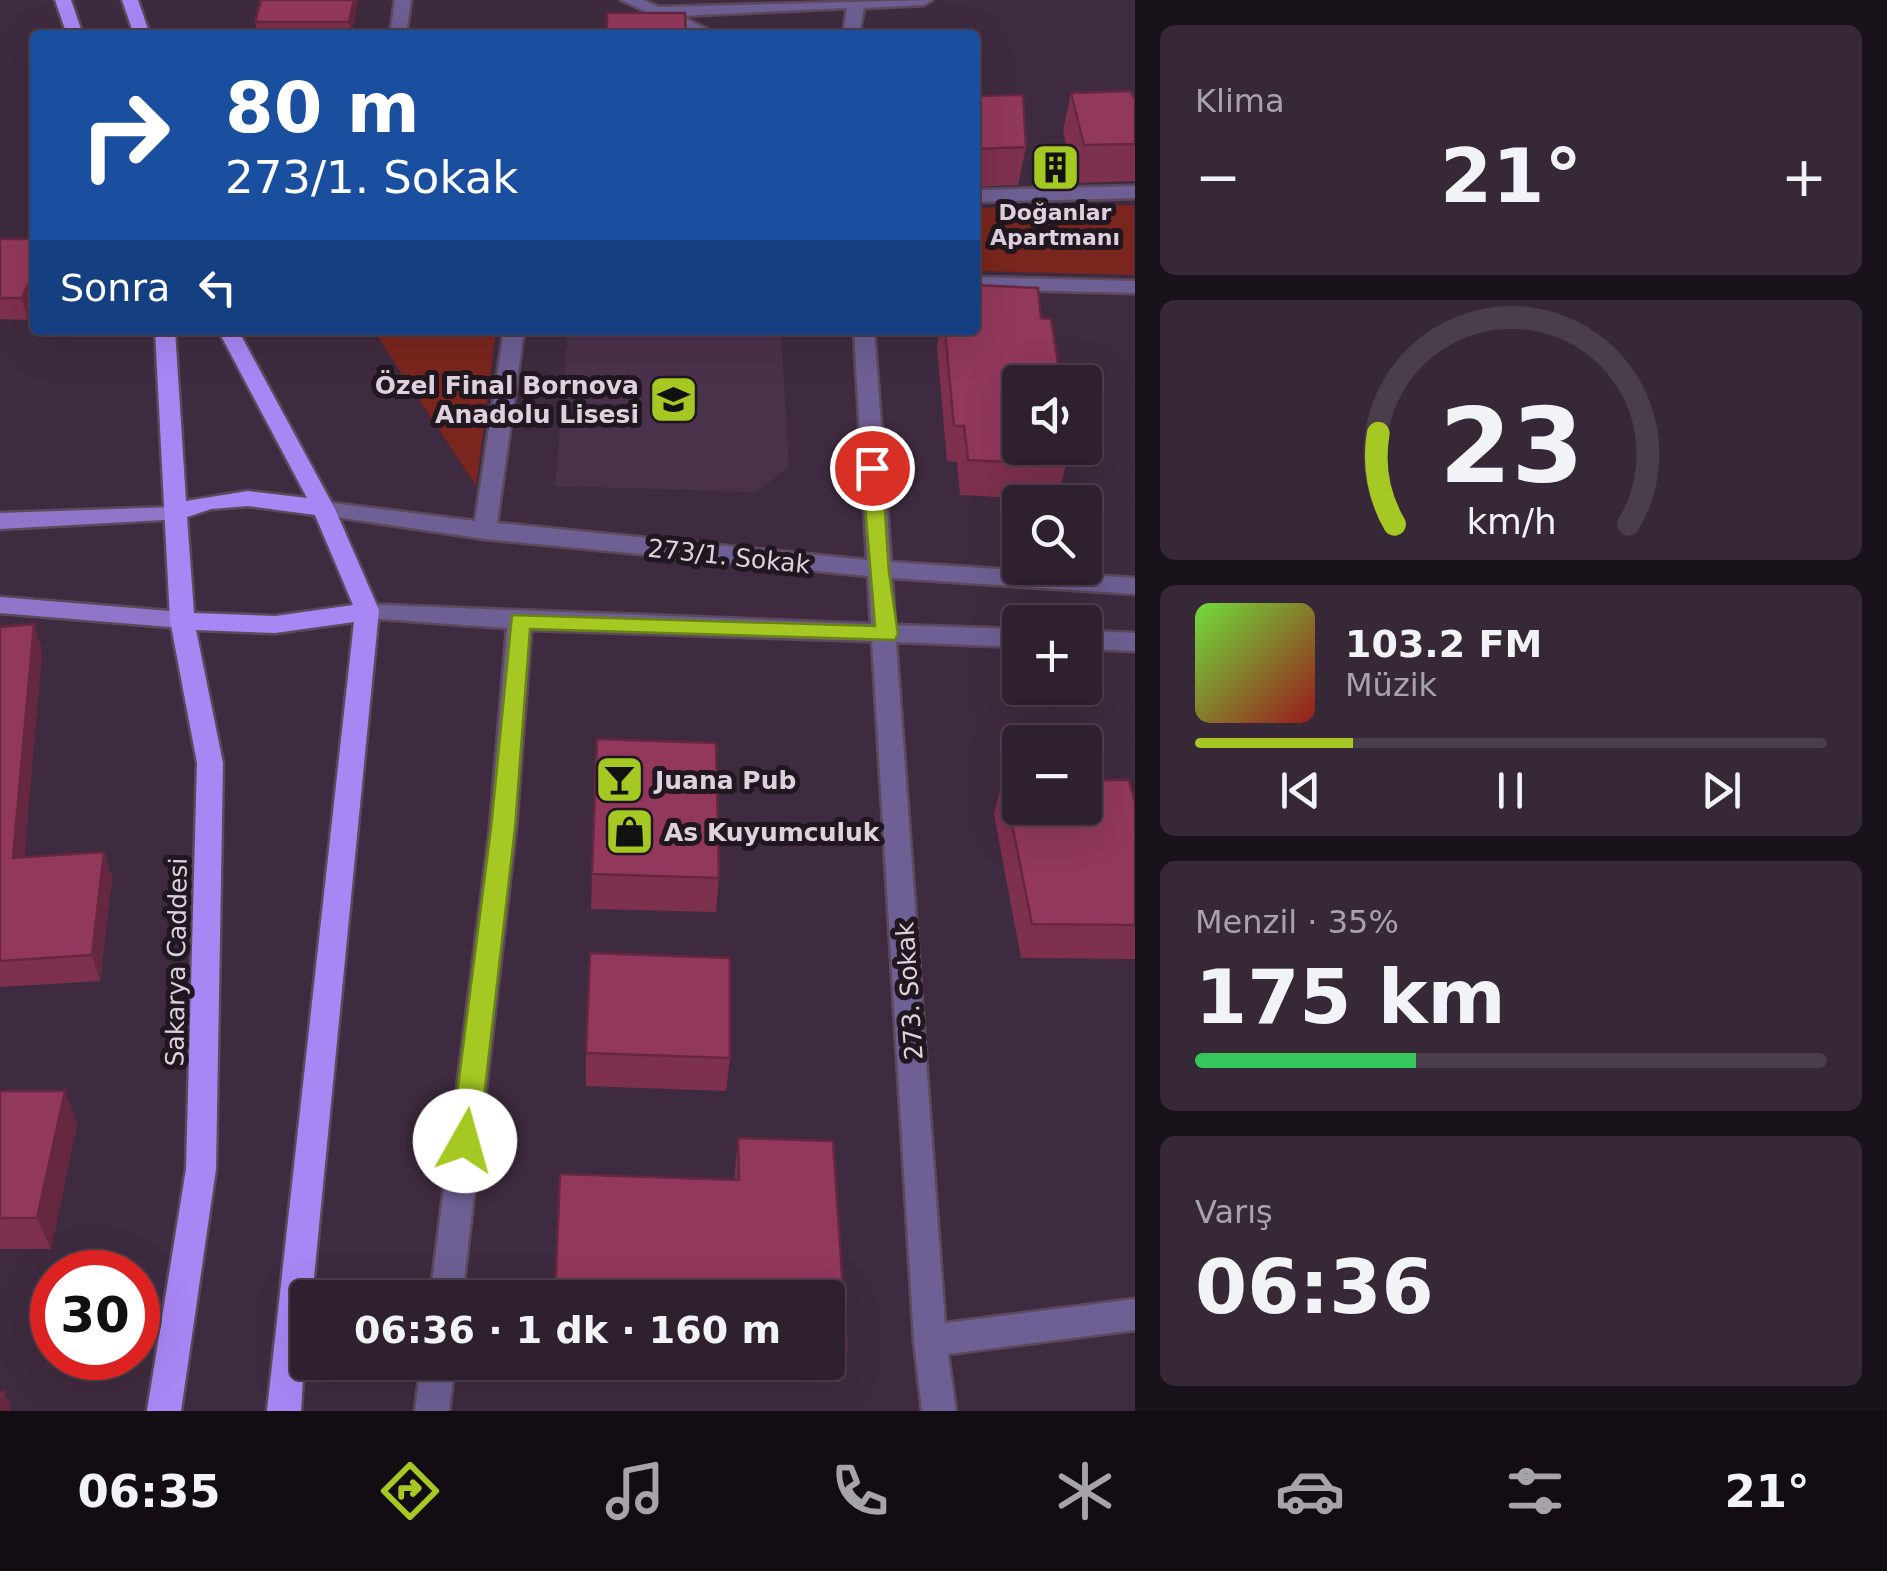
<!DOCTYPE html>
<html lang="tr">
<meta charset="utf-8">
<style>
body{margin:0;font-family:"DejaVu Sans",sans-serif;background:#372837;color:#f1f3f6;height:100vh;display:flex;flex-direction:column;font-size:38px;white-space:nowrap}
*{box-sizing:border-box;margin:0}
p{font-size:32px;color:#a7a3aa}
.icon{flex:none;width:55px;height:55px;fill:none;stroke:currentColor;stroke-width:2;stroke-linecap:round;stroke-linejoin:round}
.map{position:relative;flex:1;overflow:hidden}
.drawer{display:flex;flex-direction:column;gap:25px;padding:25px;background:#1a121a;width:752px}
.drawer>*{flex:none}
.guide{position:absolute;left:30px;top:30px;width:950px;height:305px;border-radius:10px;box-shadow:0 10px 40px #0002,0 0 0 2px #4a3e4b;background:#1a4fa0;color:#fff;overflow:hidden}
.fabs{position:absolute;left:1002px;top:365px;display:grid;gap:20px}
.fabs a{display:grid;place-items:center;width:100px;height:100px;border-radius:10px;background:#2f202f;box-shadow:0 10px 40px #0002,0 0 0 2px #4a3e4b;font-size:50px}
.speed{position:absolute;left:30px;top:1250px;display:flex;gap:20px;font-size:50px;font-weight:700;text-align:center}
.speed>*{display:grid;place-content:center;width:130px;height:130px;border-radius:50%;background:#2f202f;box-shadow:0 10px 40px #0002,0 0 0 2px #4a3e4b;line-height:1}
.speed .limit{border:15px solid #d22;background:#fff;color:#111}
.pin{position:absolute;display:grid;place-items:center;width:85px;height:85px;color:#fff;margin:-42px;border:5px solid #fff;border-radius:50%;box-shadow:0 2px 10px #0007}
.me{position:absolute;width:110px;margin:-55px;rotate:7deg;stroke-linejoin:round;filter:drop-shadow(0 0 8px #0008)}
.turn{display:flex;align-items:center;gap:35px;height:210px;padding:0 30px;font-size:45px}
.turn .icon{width:130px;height:130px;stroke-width:2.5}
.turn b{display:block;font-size:70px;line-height:85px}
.then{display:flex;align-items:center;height:95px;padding:0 30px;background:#0003;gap:20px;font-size:38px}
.big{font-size:75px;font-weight:700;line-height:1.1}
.drawer .widget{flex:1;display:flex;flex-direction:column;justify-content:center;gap:15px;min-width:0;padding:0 35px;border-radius:15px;background:#372837}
.drawer .dial{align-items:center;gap:0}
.dial svg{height:260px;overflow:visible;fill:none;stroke:#4a3e4b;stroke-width:7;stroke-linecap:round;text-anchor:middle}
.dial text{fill:#f1f3f6;stroke:none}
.song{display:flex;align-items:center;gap:30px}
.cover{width:120px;height:120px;border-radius:15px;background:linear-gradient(135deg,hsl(100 70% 55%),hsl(0 70% 35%))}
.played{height:10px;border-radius:5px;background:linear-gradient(90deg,#a5c823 25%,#4a3e4b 25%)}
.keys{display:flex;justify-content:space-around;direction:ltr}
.heat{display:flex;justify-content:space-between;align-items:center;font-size:55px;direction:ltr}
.charge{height:15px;border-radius:8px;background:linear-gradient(90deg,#34c759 35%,#4a3e4b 0)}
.trip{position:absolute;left:290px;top:1280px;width:555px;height:100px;border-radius:10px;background:#2f202f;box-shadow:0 10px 40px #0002,0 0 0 2px #4a3e4b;font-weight:700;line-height:100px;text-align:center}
.tabs{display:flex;height:160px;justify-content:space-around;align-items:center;background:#130d13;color:#a7a3aa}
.tabs .icon{width:70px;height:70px}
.tabs .selected{color:#a5c823}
.tabs b{font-size:45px;color:#f1f3f6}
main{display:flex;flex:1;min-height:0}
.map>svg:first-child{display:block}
.built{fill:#4b324b}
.green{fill:#7a261e}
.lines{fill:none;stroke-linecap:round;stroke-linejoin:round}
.lane-casing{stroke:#5c495b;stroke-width:5}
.street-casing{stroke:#5c495b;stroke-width:5}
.secondary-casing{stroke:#5c495b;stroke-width:5}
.primary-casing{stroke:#5c495b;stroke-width:5}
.lane{fill:#6e5f94;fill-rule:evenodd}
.street{fill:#6e5f94;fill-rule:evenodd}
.secondary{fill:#8f76cb;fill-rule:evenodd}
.primary{fill:#a887f5;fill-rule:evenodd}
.wall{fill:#7e304f}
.shaded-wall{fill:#662740}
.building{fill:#92385c;stroke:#662740;stroke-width:2.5}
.route{fill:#a5c823;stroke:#6b8217;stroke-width:2.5}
.labels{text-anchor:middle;stroke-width:10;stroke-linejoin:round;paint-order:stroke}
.far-poi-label{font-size:22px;font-weight:bold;fill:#ded1dd;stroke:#201720}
.poi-label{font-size:25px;font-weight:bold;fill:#ded1dd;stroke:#201720;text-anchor:start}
.street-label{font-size:25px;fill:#ded1dd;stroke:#201720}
</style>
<main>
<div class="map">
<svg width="1135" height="1411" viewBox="0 0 1135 1411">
<rect width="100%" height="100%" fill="#3f2b3f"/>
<path class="built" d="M568,330H781L789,467L756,492L555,486Z"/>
<path class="green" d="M1134,205V275L975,271V208Z
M373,330H496L476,486Z"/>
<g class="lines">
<defs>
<path id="lane" d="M395,0H411L406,35H390Z"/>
<path id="street" d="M621,0H643L659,7L932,0L924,5L864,8L859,35H843L847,8L680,16L719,35H697Z
M1135,186V198L975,202V190Z
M975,277L1135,281V293L975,289Z
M504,330H524L497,523L867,560L854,330H874L891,562L1135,578V594L892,578L895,625L1020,629V647L896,642L945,1323L1135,1299V1330L948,1354L956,1411H922L914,1341L872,641L531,630L516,828L462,1298H430L490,828L507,628L367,618L355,610L359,604L871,624L868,576L485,539L316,514L313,509L316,504L324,502L475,521Z
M1085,631L1135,633V651L1085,649Z
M421,1362H455L449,1411H415Z"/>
<path id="secondary" d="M173,507L181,509L184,514L181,519L0,529V513Z
M0,597L182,612L194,620L182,628L0,613Z"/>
<path id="primary" d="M55,0H71L83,35H67Z
M122,0H138L150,35H134Z
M155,330H175L186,501L248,491L307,498L218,330H238L335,509L379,610L312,1298H308L301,1411H267L354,622L275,633L196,630L223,763L216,1169L181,1411H147L186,1169L197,763L170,620ZM248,506L315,515L353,605L275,616L194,613L187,517L211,509Z"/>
</defs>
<use href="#lane" class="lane-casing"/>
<use href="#street" class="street-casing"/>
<use href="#secondary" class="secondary-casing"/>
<use href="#primary" class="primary-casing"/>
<use href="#lane" class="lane"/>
<use href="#street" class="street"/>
<use href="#secondary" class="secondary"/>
<use href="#primary" class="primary"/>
</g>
<path class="wall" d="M358,0L351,35H257L255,22Z
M1071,93L1135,99V181L1075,183L1063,131Z
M975,96L1026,147L1018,185L975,187Z
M0,239H35V303L28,320L0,319Z
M940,330H975L1020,382L1066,465L1057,500L960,495L957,462L947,461L937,347Z
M0,627L42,651L24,857L104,852L112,878L100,981L0,987Z
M1003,779L1135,802V959L1021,958L994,814Z
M592,874L719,878L716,912L591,909Z
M586,1053L730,1058L726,1091L586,1086Z
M0,1091L77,1124L51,1249H0Z
M738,1138L833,1141L847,1349L839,1378L725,1374V1362H828V1298H555L560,1174L734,1180Z"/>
<path class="shaded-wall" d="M354,0H358L351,35L349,22Z
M35,269V303L28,320L22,298Z
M34,624L42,651L22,884L13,858Z
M104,852L112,878L100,981L92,955Z
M65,1091L77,1124L51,1249L37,1218Z
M4,1392L11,1405L10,1411H0Z"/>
<path class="building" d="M261,0H354L349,22H255Z
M607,13H685L686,35H589L590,30L607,31Z
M1130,91L1135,99V144L1084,145L1071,93Z
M1023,95L1026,147L975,149V96Z
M0,239H35V269L22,298H0Z
M975,285L1038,288L1041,318L1051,319L1061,382H1020V448H1063L1066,465L968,460L964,426H954L945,330H975Z
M34,624L13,858L104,852L92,955L0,961V627Z
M597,739L716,743L719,878L592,874Z
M1003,779H1020V808H1085V780H1129L1135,802V925L1032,924Z
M590,953L730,958V1058L586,1053Z
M0,1091H65L37,1218H0Z
M738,1138L833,1141L847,1349L828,1348V1298H555L560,1174L739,1180Z
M0,1392H4L0,1411Z"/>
<path class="route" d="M872,462L882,468L889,572L898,634L895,640L530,629L515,828L479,1141L475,1150L465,1153L455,1150L451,1141L491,828L512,615L875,626L862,468Z"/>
<defs>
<symbol id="building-square" viewBox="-11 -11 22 22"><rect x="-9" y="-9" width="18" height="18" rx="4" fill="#a5c823" stroke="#201720"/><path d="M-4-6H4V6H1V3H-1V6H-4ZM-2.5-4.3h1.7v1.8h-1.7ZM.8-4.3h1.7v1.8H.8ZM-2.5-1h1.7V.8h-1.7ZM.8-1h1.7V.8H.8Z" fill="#111"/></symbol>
<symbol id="school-square" viewBox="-11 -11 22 22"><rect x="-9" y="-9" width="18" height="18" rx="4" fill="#a5c823" stroke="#201720"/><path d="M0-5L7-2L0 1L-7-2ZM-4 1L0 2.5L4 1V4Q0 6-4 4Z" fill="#111"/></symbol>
<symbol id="bar-square" viewBox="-11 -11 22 22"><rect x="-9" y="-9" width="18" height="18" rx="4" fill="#a5c823" stroke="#201720"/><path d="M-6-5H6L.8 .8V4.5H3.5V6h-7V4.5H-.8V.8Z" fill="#111"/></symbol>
<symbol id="shop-square" viewBox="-11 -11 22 22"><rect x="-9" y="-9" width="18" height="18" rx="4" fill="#a5c823" stroke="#201720"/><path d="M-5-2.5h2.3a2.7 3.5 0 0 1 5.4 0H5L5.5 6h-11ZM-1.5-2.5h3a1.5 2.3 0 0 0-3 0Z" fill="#111"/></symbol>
</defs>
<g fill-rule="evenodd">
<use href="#building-square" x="1028" y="140" width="55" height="55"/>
<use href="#school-square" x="646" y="372" width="55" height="55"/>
<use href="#bar-square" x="592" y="752" width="55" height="55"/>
<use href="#shop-square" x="602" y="804" width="55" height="55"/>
</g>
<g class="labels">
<g class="far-poi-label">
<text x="1055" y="220">Doğanlar<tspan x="1055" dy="25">Apartmanı</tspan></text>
</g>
<g class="poi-label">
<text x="639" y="394" text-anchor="end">Özel Final Bornova<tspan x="639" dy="29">Anadolu Lisesi</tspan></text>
<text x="655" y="789">Juana Pub</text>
<text x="664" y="841">As Kuyumculuk</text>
</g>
<g class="street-label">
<text transform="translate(729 556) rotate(6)" y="9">273/1. Sokak</text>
<text transform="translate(176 962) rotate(-89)" y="9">Sakarya Caddesi</text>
<text transform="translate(909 991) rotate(-94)" y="9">273. Sokak</text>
</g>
</g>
</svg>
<div class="fabs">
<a><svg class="icon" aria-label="sound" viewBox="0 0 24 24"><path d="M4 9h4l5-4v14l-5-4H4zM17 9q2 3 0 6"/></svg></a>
<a><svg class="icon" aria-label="search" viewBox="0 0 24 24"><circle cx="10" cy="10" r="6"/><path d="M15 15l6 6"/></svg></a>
<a>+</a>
<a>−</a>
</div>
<div class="speed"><div class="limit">30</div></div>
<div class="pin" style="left:872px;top:468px;background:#d93025"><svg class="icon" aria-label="arrive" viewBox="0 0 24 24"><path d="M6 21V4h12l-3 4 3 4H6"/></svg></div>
<svg class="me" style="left:465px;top:1141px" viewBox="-20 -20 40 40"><circle r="19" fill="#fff"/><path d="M0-13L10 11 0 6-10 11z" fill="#a5c823"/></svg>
<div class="trip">06:36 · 1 dk · 160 m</div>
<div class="guide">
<div class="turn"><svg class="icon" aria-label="right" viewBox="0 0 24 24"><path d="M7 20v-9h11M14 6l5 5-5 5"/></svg><div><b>80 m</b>273/1. Sokak</div></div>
<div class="then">Sonra<svg class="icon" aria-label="left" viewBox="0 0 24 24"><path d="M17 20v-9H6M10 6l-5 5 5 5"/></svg></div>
</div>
</div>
<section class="drawer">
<div class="widget"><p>Klima</p>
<div class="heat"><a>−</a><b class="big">21°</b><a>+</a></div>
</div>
<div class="widget dial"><svg viewBox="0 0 100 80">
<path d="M14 69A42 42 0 1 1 86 69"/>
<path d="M14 69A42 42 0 0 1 9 41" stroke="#a5c823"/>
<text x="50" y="56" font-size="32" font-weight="700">23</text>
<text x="50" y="72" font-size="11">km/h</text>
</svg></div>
<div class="widget">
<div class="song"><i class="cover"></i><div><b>103.2 FM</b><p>Müzik</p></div></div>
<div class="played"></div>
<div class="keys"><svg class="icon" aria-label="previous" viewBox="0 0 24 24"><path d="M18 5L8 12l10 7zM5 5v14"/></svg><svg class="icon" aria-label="pause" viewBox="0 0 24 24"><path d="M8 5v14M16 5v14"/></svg><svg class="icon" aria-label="next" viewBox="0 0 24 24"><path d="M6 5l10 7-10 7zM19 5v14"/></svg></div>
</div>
<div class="widget"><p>Menzil · 35%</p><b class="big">175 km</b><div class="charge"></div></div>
<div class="widget"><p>Varış</p><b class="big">06:36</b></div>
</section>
</main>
<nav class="tabs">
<b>06:35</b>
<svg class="icon selected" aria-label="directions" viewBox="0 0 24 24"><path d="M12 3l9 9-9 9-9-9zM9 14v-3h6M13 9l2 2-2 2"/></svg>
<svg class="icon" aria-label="music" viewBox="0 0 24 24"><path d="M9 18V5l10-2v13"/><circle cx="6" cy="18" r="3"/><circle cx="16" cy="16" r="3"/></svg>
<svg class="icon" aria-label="phone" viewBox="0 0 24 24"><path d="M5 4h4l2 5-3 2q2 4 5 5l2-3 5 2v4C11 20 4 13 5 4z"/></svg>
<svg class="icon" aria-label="climate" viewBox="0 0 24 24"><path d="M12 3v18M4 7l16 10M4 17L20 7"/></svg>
<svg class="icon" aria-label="car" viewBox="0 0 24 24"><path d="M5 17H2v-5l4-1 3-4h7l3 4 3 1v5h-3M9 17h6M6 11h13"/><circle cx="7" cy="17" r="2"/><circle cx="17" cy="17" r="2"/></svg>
<svg class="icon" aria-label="filters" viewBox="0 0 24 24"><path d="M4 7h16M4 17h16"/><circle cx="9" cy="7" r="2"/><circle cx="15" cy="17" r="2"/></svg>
<b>21°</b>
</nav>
